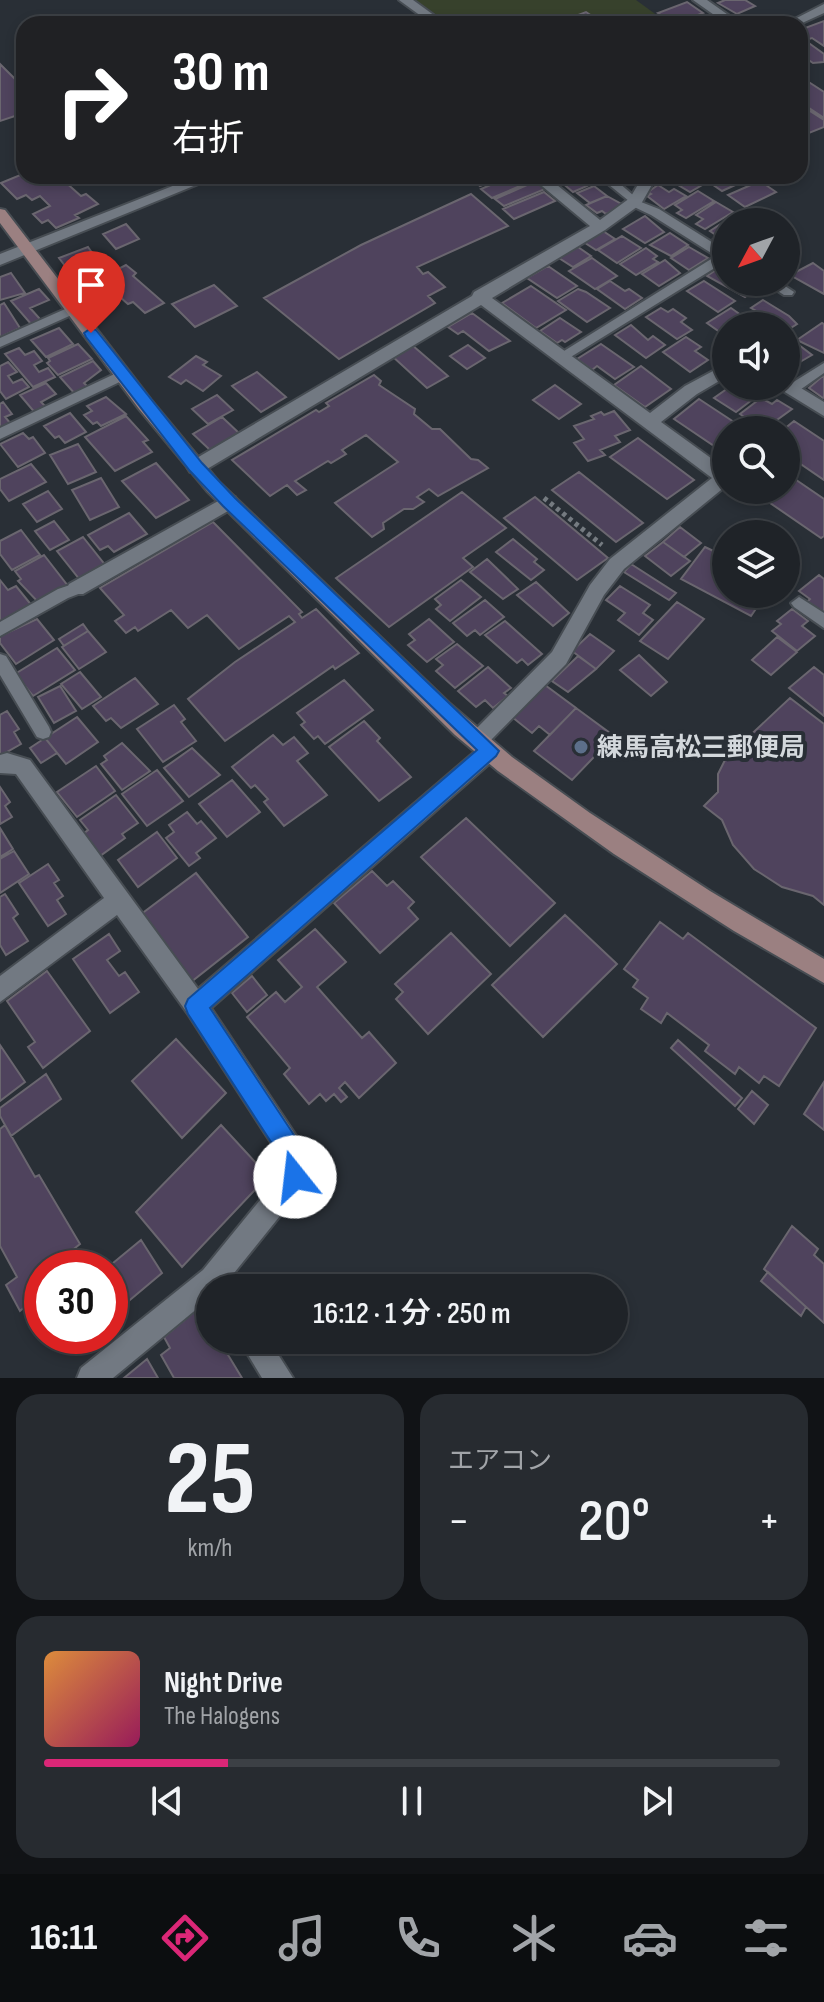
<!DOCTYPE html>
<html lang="ja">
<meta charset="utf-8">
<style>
body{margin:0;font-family:"Sofia Sans Condensed","Noto Sans JP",sans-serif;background:#272b30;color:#f1f3f6;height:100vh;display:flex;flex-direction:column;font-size:30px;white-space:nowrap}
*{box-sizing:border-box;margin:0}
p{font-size:26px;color:#a1a4a8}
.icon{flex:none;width:44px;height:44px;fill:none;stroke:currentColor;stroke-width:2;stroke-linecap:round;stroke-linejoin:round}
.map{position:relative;height:1378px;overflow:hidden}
.panel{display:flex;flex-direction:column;gap:16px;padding:16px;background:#111316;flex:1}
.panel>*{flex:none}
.guide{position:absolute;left:16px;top:16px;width:792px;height:168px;border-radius:24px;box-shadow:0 4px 12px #0003,0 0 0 2px #3c4045;background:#202124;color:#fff;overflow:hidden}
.needle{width:52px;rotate:229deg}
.controls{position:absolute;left:712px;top:208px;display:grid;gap:16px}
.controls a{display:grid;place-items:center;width:88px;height:88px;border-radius:50%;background:#1f2328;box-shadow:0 4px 12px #0003,0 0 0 2px #3c4045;font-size:40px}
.speed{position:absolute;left:24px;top:1250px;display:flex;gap:16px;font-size:40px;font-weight:700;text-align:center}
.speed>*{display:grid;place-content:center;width:104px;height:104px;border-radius:50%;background:#1f2328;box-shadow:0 4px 12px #0003,0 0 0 2px #3c4045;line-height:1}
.speed .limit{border:12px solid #d22;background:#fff;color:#111}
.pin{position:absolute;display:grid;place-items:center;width:68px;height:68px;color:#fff;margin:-82px -34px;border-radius:50% 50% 50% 0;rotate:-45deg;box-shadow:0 0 8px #0007}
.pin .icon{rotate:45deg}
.me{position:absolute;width:88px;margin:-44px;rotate:344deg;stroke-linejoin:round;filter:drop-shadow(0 0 6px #0008)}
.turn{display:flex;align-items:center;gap:28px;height:168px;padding:0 24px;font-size:36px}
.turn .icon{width:104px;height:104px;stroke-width:2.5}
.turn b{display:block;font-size:56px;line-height:68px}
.big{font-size:60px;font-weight:600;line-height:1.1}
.panel .tile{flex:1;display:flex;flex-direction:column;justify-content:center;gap:12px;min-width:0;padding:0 28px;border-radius:24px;background:#272b30}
.panel .dial{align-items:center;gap:0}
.dial b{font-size:104px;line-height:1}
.song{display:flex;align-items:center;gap:24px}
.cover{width:96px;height:96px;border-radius:12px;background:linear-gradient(135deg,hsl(30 70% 55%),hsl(330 70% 35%))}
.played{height:8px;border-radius:4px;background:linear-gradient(90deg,#db2777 25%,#3c4045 25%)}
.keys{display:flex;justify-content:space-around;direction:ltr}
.heat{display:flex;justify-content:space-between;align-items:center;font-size:44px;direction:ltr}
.panel .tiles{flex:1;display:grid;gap:16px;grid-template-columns:1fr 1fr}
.tile:last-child{grid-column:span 2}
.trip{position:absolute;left:196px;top:1274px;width:432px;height:80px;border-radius:40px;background:#1f2328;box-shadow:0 4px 12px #0003,0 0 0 2px #3c4045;font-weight:600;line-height:80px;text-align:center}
.dock{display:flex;height:128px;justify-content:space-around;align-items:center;background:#0c0e10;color:#a1a4a8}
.dock .icon{width:56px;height:56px}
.dock .on{color:#db2777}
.dock b{font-size:36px;color:#f1f3f6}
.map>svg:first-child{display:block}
.green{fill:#37412c}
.building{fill:#4f435d;stroke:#6a666f;stroke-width:2}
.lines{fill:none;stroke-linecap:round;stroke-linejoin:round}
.lane-casing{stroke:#474d53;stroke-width:4}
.street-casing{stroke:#474d53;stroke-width:4}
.secondary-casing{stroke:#474d53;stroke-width:4}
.path{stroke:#757b81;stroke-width:5;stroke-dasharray:4 4;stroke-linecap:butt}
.lane{fill:#727982;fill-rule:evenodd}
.street{fill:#727982;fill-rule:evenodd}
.secondary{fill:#9b8081;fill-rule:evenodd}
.route{fill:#1a73e8;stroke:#114b97;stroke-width:2}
.service-dot{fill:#5c6f8a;stroke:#292f36;stroke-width:3}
.labels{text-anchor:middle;stroke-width:8;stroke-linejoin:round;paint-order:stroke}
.poi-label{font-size:26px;font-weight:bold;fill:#d3d8dc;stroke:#292f36;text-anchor:start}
</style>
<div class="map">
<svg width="824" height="1378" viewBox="0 0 824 1378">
<rect width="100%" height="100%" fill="#292f36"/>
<path class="green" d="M415,0H636L669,24H450Z"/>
<path class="building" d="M725,0H745L755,6L737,14L718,3Z
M687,2L703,13L674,24L658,13Z
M586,12L604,24H554Z
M824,21V46L812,38L806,40L800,35L805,28Z
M806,41L824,54V62L813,63L800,54V43Z
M0,64L24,88V113L0,121Z
M804,79L824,92V118L800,102V81Z
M802,106L824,120V127L809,133L800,128Z
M24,169V176H62L42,185L62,179L81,196L86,194L98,204L75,215L79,218L56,228L48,220L42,223L33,214L50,206L40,196L32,200L26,195L17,199L1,183L23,174L20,171Z
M468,176H505L480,186Z
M554,176H575L587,186L573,192Z
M663,176H691L702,185L690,192Z
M707,176H755L722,191L703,178Z
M509,177L520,186L492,198L481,189Z
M536,181L545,189L504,206L495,199Z
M760,181L776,192L745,207L728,195Z
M658,185L669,192L674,189L686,196L664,209L647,196L651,194L648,192Z
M594,186L607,196L590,203L577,193Z
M698,191L714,201L686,218L677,213L682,210L675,205Z
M544,192L555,201L514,219L503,209Z
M471,194L508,226L417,267L423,274L428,272L445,287L428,296L435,303L339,359L264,298L361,245Z
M607,196L625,206L606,214L602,211L597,213L586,205Z
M716,202L733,212L705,229L696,224L703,219L696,215Z
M736,214L749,222H726L724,246L713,239L717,236L710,231Z
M645,216L664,232L645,243L623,229Z
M126,224L139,239L116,249L103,234Z
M603,231L615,239L596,250L582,241Z
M670,233L688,245L671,256L650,245Z
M622,236L641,248L617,263L598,250Z
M88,247L100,264L72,275L59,258Z
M578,247L591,256L573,267L559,258Z
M689,247L708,258L689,270L671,258Z
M646,248L657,256L653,259L658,262L636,275L620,264Z
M592,258L617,276L595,289L569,271Z
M665,260L680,273L659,286L642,274Z
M813,263L824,271V294L790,275Z
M126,265L136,273L133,276L164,303L145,313L133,302L128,304L112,290L105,294L91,283Z
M548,266L577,286L557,298L527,278Z
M719,268L726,270V282H750L759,287L745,297L707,276Z
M11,273L25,293L0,300V277Z
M610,281L625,291L629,289L642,298L625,309L597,289Z
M704,281L735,301L718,312L687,291Z
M214,285L237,306L195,327L172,304Z
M531,286L566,310L536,328L502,303Z
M39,289L49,300L30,308L40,319L31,324L11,301Z
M578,289L586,292L610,308L587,322L558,301Z
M763,300L789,316L797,324L786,331V326H771L755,317L760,313L751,308Z
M4,303L20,328L0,337V305Z
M661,308L668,312L673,309L686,318L681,322L692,330L677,339L646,317Z
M731,308L748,320L738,326H726L724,335L707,323Z
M472,313L510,341L489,351L463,331L458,334L448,327Z
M560,318L581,332L565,342L562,340L557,343L540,331Z
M822,323L824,324V353L797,340Z
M631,325L648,340L653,336L665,345L646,358L615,335Z
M59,328L73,344L46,357L31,340Z
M686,337L701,347L695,351L708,360L690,372L663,352Z
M791,339L812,355L786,370V341Z
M78,344L92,359L58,375L47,363L50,361L48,358Z
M601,344L634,367L615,379L597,366L592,370L577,359Z
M412,345L448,376L427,388L392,356Z
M468,345L485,358L467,369L450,356Z
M19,348L25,355L34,351L42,361L34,365L39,372L48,368L55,377L33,387L5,354Z
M196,356L207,362L203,365L221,376L203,391L186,380L181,384L169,377Z
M93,361L101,370L84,383L88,387L75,394L60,377Z
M8,362L17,372L8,376L13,383L22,379L29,387L6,399L0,391V366Z
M641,366L671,389L645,407L614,385Z
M257,372L286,397L261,412L232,386Z
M374,375L381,381L379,385L415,409L414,414L432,429H440L471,459L478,460L488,468L438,496L429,489L417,497L424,502L413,509H404L383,523L384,529L372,537L335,503L398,462L366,435L342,450L346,454L331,463L328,461L295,481L306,490L297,495L287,485L270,496L232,460L316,410L319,412L329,406L326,403Z
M824,375V397L823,398L809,388Z
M46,383L56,394L41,402L47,408L36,414L20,395Z
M555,385L581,404L559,419L533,400Z
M731,386H758L765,390L736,412L714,398Z
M217,395L233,410L208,424L192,409Z
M106,397L126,414L101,426L97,422L93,424L84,415L92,411L87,406Z
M761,398L772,404L777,400L792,409L763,430L740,414Z
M699,399L746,430H726V454L674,419Z
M3,402L12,414L5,417L11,424L0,429V404Z
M614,411L630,430L615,436L620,442L600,450L605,455L588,461L574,443L584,439L574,426L594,419L591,416L601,412L604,415Z
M70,413L86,432L65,443L59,436L55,438L44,426Z
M126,416L148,440L143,442L152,452L115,471L85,437Z
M222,417L239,433L210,450L193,434Z
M794,421L824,441V480L786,454V430H783Z
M23,433L29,439L33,437L45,453L18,467L0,444Z
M638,438L694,480L667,499L610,457Z
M78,444L96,472L68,484L50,455Z
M156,463L189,500L156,518L122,481Z
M31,464L46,482L9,501L0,489V479Z
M579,472L643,523L616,542L552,490Z
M786,473L824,499V536L821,538L757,494L761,490H786Z
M101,478L119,507L90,520L72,490Z
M48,491L62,509L37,522L23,504Z
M462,492L506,528L463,558L473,567L389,627L336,578Z
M535,497L608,558L577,580L504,518Z
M129,513L147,534L114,552L108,546L100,550L88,535Z
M54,521L69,540L50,550L35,531Z
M213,522L302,612L299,614L302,618L316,609L359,653L335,669L333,666L225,741L188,699L235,662L295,622L289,616L239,649L207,615L188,628L171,610L138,631L135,627L126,633L115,621L124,615L100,588Z
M680,527L701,543L684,557L663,542Z
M21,530L40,555L12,570L0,554V541Z
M83,537L106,566L80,580L57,551Z
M513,539L537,559L534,562L544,570L531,580L496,552Z
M663,542L690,561L671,576L645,556Z
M705,547L726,557V594H766L751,616L681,579Z
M44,555L68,586L39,603L18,581L21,579L15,571Z
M487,559L518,589L503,599L470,572Z
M631,564L676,593L669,600L624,572Z
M819,575L824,579V615L807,602L810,599L799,591Z
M0,580L8,590L16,586L33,607L0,626Z
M461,580L481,597L450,621L436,609L441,605L435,599Z
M536,582L569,613L553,626L517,595Z
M620,586L650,605L643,613L653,620L639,635L618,620L625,613L606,600Z
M485,600L504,617L480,635L475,630L467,636L453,623Z
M677,602L704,619L668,659L640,641Z
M792,609L808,621L802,626L815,636L797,651L772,631L781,624L777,621Z
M37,619L54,640L16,664L0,643V636Z
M429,619L454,642L427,662L408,645L415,640L409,634Z
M505,621L542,654L528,665L522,659L517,663L485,635Z
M83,624L88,631L64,646L59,639Z
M88,631L106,652L79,669L62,647Z
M590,634L614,651L596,669L572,651Z
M777,637L797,652L771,675L752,660Z
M457,644L483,666L455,688L436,671L443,665L436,659Z
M57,648L75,670L33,696L15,674Z
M639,655L667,682L651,696L620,670Z
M578,656L596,669L568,692L552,681Z
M488,667L511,688L504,693L508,696L493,708L485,700L476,707L458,691Z
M814,667L824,675V716L789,688Z
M80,672L101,697L82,709L61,684Z
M135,678L158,704L121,728L111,718L106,721L93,706Z
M344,680L373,710L325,744L318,736L314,739L301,725L305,722L297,713Z
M545,685L576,708L550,735L539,726L532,733L512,717Z
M60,686L76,711L54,723L38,697Z
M790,698L824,724V905L813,896L782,887L754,869L733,845L722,820L704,806L718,792V774L726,758Z
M174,705L185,719L181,722L196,741L163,762L137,729Z
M576,708L614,736L572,780L534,751Z
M7,711L19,729L14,732L21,744L0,756V715Z
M77,717L98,742L66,764L45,738Z
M364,721L380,738L377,741L411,777L379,801L329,747Z
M273,735L283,745L294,737L308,753L297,761L327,795L284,826L264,802L268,799L255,785L251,788L232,767Z
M45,738L57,753L41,763L30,748Z
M122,743L150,771L122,790L101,764L107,760L104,756Z
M192,748L220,775L189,797L164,768Z
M96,766L115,791L77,817L57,792Z
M157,770L183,801L147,826L122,794Z
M232,780L260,812L227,837L199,804Z
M0,787L10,802L5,806L12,817L0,824Z
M116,795L138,823L122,834L125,838L100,856L83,834L88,830L80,820Z
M187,812L197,824L201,821L216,838L196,853L200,858L189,866L166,838L174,832L169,825Z
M466,818L555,903L510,946L421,857Z
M0,828L13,849L0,857Z
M157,832L177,858L138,887L118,860Z
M14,851L29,874L0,893V859Z
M48,864L59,880L54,883L63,896L57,900L66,914L48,926L19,883Z
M372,871L387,886L393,881L414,902L408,908L418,919L380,953L334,903Z
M196,873L248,937L191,982L140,915Z
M5,894L18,914L13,918L28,941L6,955L0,945V897Z
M565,915L617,964L543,1037L492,985Z
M660,922L683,939L688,933L816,1028L779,1086L764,1076L759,1083L739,1067L735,1074L705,1051L709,1045L667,1013L661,1023L641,1009L648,998L633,987L638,980L624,969Z
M315,929L346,962L317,987L362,1038L369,1032L396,1063L359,1098L345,1082L339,1088L347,1097L341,1102L334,1094L326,1101L320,1094L309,1104L284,1074L290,1068L247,1017L276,992L285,1002L302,987L278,960Z
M451,933L491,974L428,1034L396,999L403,992L395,984Z
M109,934L120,951L107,960L119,976L125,972L139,992L110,1013L73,959Z
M47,971L90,1031L43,1068L28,1047L35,1042L7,1001Z
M252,976L267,995L247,1012L232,993Z
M176,1039L226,1093L182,1138L132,1081Z
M678,1040L742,1098L735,1106L671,1048Z
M0,1045L25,1082L0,1101Z
M46,1074L61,1099L11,1136L0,1116V1108Z
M824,1082V1130L804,1114Z
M752,1091L768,1105L754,1124L738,1109Z
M5,1125L35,1177L39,1175L80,1244L50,1268H42V1274L32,1282L39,1295L20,1311L6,1285L17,1277L0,1246V1129Z
M221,1125L268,1176L182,1267L136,1212Z
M792,1226L818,1249L814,1255L824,1264V1323L764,1269Z
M141,1240L162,1273L124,1305L110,1279V1268H107Z
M768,1272L806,1307L801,1316L761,1281Z
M200,1307L210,1324V1340H219L242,1378H174L161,1355L170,1348L164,1337Z
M147,1359L158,1378H124Z"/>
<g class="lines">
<defs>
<path id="lane" d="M598,176H611L641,202L659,209L726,251V261L561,363L555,359L556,356L716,256L651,215L630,205L629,201Z
M764,282H779L794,292L792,295H784Z
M72,306L76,307V313L0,347V338Z
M824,363V373L797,392H787V386Z
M123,370L130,375L128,378L0,439V428Z
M76,583L84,589L81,593L68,598L0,636V622L58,589Z
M799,597L824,613V628L794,607L791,603Z
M0,654L6,656L49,727L51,732L49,737L43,739L37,737L0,675Z"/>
<path id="street" d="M399,0H413L446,24H432Z
M693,0H707L741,24H727Z
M824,4V13L800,24H785Z
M198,176H218L0,265V254Z
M530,176H546L600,220L630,198L643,176H657L641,204L605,230L492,298L650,413L685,386L726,364V377L697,394L661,422L726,469V486L624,569L604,595L566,664L489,742L497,745L500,751L497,757L211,1008L303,1146L308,1177L304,1186L222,1288H210V1298L113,1378H77L81,1368L203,1270L282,1173L281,1158L188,1014L117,915L0,1002V976L104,898L16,774L0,773V755L7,753L30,760L198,989L478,749L471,746L468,740L471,734L552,652L590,585L610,559L712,478L481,305L202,472H190L187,467L190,462L472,296L474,292L590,226Z
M786,379L824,402V416L780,389L778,386H786Z
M229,495L235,497L238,502L235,507L83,594H69L67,589L69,584Z
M239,1340H269L293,1378H262Z"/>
<path id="secondary" d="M0,209L5,210L151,400L219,482L449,703L512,757L590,813L710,891L824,959V983L734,931L614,854L498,771L455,735L207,491L139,409L0,223Z"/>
</defs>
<use href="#lane" class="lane-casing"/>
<use href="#street" class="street-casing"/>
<use href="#secondary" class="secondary-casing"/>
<path class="path" d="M544,498L602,545"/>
<use href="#lane" class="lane"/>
<use href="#street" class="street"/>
<use href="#secondary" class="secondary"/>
</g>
<path class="route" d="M91,328L96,330L202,463L235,498L499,751L496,756L210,1008L302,1147L306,1177L303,1186L295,1189L287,1186L282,1159L188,1014L185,1006L188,999L477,750L223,506L190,471L86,337L84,333Z"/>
<circle class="service-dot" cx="581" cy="747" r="8"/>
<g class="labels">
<g class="poi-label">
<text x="597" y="756">練馬高松三郵便局</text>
</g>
</g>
</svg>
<div class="controls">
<a><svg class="needle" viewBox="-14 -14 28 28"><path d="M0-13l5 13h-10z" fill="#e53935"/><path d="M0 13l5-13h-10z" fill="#a1a4a8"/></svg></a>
<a><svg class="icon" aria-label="sound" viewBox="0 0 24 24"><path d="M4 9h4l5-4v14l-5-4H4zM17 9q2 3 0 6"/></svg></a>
<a><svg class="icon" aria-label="search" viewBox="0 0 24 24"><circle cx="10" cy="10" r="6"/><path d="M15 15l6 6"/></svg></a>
<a><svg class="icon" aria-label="layers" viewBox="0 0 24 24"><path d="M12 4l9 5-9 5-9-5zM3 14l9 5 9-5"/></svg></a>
</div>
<div class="speed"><div class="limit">30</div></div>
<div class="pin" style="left:91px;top:333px;background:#d93025"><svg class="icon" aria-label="arrive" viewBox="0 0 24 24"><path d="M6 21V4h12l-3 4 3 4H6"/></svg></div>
<svg class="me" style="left:295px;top:1177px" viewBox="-20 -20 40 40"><circle r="19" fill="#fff"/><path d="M0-13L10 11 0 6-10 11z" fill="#1a73e8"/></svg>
<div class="trip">16:12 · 1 分 · 250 m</div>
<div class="guide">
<div class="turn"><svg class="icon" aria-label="right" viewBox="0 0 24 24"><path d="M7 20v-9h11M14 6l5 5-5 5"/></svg><div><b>30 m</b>右折</div></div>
</div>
</div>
<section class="panel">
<div class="tiles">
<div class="tile dial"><b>25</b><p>km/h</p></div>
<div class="tile"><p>エアコン</p>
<div class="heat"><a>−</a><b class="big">20°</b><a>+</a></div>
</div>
<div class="tile">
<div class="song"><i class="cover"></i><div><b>Night Drive</b><p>The Halogens</p></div></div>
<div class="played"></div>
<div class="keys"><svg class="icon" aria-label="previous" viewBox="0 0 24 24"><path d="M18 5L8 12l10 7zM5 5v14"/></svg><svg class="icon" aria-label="pause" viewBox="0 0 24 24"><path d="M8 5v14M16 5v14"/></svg><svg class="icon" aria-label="next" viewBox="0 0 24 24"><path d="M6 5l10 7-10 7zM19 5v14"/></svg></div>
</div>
</div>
</section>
<nav class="dock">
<b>16:11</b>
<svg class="icon on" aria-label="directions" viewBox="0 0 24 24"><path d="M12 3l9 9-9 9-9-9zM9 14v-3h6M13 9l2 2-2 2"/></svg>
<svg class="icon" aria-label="music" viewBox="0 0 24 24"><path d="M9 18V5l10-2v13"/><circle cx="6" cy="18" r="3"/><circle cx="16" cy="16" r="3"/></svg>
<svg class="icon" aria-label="phone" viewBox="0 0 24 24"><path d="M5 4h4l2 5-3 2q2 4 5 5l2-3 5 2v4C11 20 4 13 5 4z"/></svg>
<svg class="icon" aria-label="climate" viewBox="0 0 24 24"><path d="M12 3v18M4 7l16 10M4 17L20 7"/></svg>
<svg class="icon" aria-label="car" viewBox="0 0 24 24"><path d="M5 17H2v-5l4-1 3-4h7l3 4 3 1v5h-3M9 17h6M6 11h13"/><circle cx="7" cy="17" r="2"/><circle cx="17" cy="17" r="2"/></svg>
<svg class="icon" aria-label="filters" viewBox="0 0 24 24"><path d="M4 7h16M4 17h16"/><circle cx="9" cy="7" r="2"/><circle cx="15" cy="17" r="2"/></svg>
</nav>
